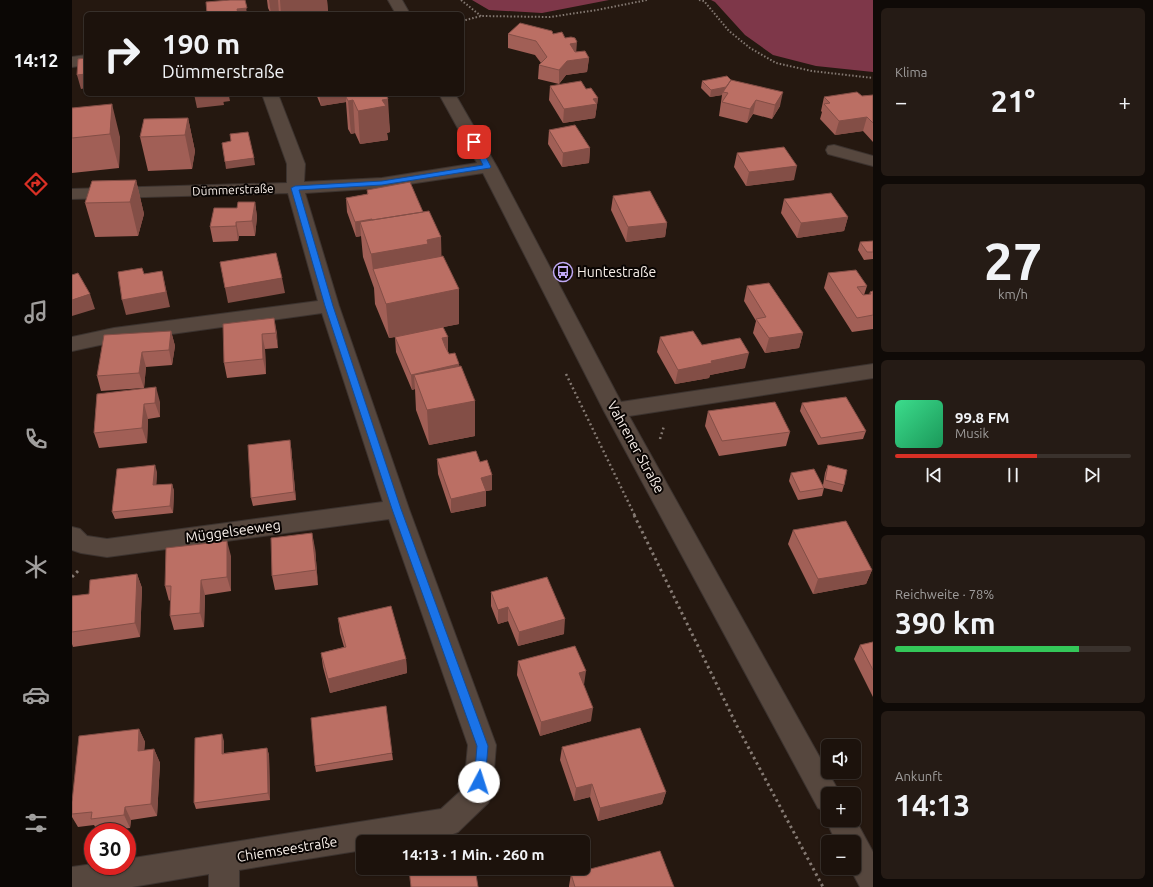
<!DOCTYPE html>
<html lang="de">
<meta charset="utf-8">
<style>
body{margin:0;font-family:Ubuntu,sans-serif;background:#251b15;color:#f1f3f6;height:100vh;display:flex;flex-direction:column;font-size:15px;white-space:nowrap}
*{box-sizing:border-box;margin:0}
p{font-size:13px;color:#a09e9d}
.icon{flex:none;width:22px;height:22px;fill:none;stroke:currentColor;stroke-width:2;stroke-linecap:round;stroke-linejoin:round}
.map{position:relative;flex:1;overflow:hidden}
.sheet{display:flex;flex-direction:column;gap:8px;padding:8px;background:#0f0a07;width:280px}
.sheet>*{flex:none}
.top-card{position:absolute;left:12px;top:12px;width:380px;height:84px;border-radius:6px;box-shadow:0 1px 3px #0004,0 0 0 1px #3a322d;background:#1c120c;color:#f1f3f6;overflow:hidden}
.buttons{position:absolute;left:749px;top:739px;display:grid;gap:8px}
.buttons a{display:grid;place-items:center;width:40px;height:40px;border-radius:6px;background:#1c120c;box-shadow:0 1px 3px #0004,0 0 0 1px #3a322d;font-size:20px}
.speed{position:absolute;left:12px;top:823px;display:flex;gap:8px;font-size:20px;font-weight:700;text-align:center}
.speed>*{display:grid;place-content:center;width:52px;height:52px;border-radius:50%;background:#1c120c;box-shadow:0 1px 3px #0004,0 0 0 1px #3a322d;line-height:1}
.speed .limit{border:6px solid #d22;background:#fff;color:#111}
.pin{position:absolute;display:grid;place-items:center;width:34px;height:34px;color:#fff;margin:-17px;border-radius:8px;box-shadow:0 2px 6px #0006}
.me{position:absolute;width:44px;margin:-22px;rotate:5deg;stroke-linejoin:round;filter:drop-shadow(0 0 3px #0008)}
.turn{display:flex;align-items:center;gap:14px;height:84px;padding:0 12px;font-size:18px}
.turn .icon{width:52px;height:52px;stroke-width:2.5}
.turn b{display:block;font-size:28px;line-height:34px}
.big{font-size:30px;font-weight:700;line-height:1.1}
.sheet .widget{flex:1;display:flex;flex-direction:column;justify-content:center;gap:6px;min-width:0;padding:0 14px;border-radius:6px;background:#251b15}
.sheet .dial{align-items:center;gap:0}
.dial b{font-size:52px;line-height:1}
.song{display:flex;align-items:center;gap:12px}
.cover{width:48px;height:48px;border-radius:6px;background:linear-gradient(135deg,hsl(150 70% 55%),hsl(150 70% 35%))}
.played{height:4px;border-radius:2px;background:linear-gradient(90deg,#d93025 60%,#3a322d 60%)}
.keys{display:flex;justify-content:space-around;direction:ltr}
.heat{display:flex;justify-content:space-between;align-items:center;font-size:22px;direction:ltr}
.charge{height:6px;border-radius:3px;background:linear-gradient(90deg,#34c759 78%,#3a322d 0)}
.trip{position:absolute;left:284px;top:835px;width:234px;height:40px;border-radius:6px;background:#1c120c;box-shadow:0 1px 3px #0004,0 0 0 1px #3a322d;font-weight:700;line-height:40px;text-align:center}
main{display:flex;flex:1;min-height:0}
.menu{display:flex;flex-direction:column;width:72px;justify-content:space-around;align-items:center;background:#0b0705;color:#a09e9d}
.menu .icon{width:28px;height:28px}
.menu .active{color:#d93025}
.menu b{font-size:18px;color:#f1f3f6}
.map>svg:first-child{display:block}
.water{fill:#7e3749}
.lines{fill:none;stroke-linecap:round;stroke-linejoin:round}
.minor-casing{stroke:#3c332f;stroke-width:2}
.path-far2{stroke:#857a73;stroke-width:2;stroke-dasharray:1.5 2;stroke-linecap:butt}
.path-far1{stroke:#857a73;stroke-width:2.5;stroke-dasharray:2 3;stroke-linecap:butt}
.path{stroke:#857a73;stroke-width:3;stroke-dasharray:2.5 3.5;stroke-linecap:butt}
.minor{fill:#56473e;fill-rule:evenodd}
.wall{fill:#a15f56}
.shaded-wall{fill:#834e46}
.building{fill:#bb6f64;stroke:#834e46}
.route{fill:#1a73e8;stroke:#114b97}
.labels{text-anchor:middle;stroke-width:4;stroke-linejoin:round;paint-order:stroke}
.far-street-label{font-size:12px;fill:#f8efe9;stroke:#0a0503}
.poi-label{font-size:14px;fill:#f8efe9;stroke:#0a0503;text-anchor:start}
.street-label{font-size:14px;fill:#f8efe9;stroke:#0a0503}
</style>
<main>
<nav class="menu">
<b>14:12</b>
<svg class="icon active" aria-label="directions" viewBox="0 0 24 24"><path d="M12 3l9 9-9 9-9-9zM9 14v-3h6M13 9l2 2-2 2"/></svg>
<svg class="icon" aria-label="music" viewBox="0 0 24 24"><path d="M9 18V5l10-2v13"/><circle cx="6" cy="18" r="3"/><circle cx="16" cy="16" r="3"/></svg>
<svg class="icon" aria-label="phone" viewBox="0 0 24 24"><path d="M5 4h4l2 5-3 2q2 4 5 5l2-3 5 2v4C11 20 4 13 5 4z"/></svg>
<svg class="icon" aria-label="climate" viewBox="0 0 24 24"><path d="M12 3v18M4 7l16 10M4 17L20 7"/></svg>
<svg class="icon" aria-label="car" viewBox="0 0 24 24"><path d="M5 17H2v-5l4-1 3-4h7l3 4 3 1v5h-3M9 17h6M6 11h13"/><circle cx="7" cy="17" r="2"/><circle cx="17" cy="17" r="2"/></svg>
<svg class="icon" aria-label="filters" viewBox="0 0 24 24"><path d="M4 7h16M4 17h16"/><circle cx="9" cy="7" r="2"/><circle cx="15" cy="17" r="2"/></svg>
</nav>
<div class="map">
<svg width="801" height="887" viewBox="0 0 801 887">
<rect width="100%" height="100%" fill="#251810"/>
<path class="water" d="M400,0H537L470,13L417,10Z
M639,0H801V72L744,66L701,55L673,35L643,2Z"/>
<g class="lines">
<defs>
<path id="minor" d="M316,0H330L338,14H324Z
M14,55V65L0,67V57Z
M190,94H206L233,164L232,182L310,178L405,163L367,94H383L425,167L549,402L801,364V378L557,416L766,790L768,794H756V812L746,808L532,411L411,173L310,188L233,193L267,306L337,509L424,745L420,794L416,803L386,832L376,836L337,842H291V850L167,870V887H137V874L60,887H0V867L21,864V866H55V859L369,809L392,788L396,745L317,519L35,557L9,553L0,550V527L8,529L15,536L35,539L311,502L250,313L42,342L0,351V337L42,328L246,301L216,193L0,199V189L215,183V164Z
M762,145L801,156V166L756,154L754,150L756,146Z
M756,815V820H782V817L801,852V887H788L778,868H782V842H764L754,820Z"/>
</defs>
<use href="#minor" class="minor-casing"/>
<path class="path-far2" d="M389,0L409,16
M627,0L632,1L657,31L678,48L704,63L740,71L801,78
M390,21L409,16L478,17L525,10L575,0"/>
<path class="path-far1" d="M494,374L563,516
M588,439L592,426"/>
<path class="path" d="M562,515L665,726L751,887
M0,577L8,569"/>
<use href="#minor" class="minor"/>
</g>
<path class="wall" d="M195,0H255L256,13L251,14H208L207,13L199,14L196,8Z
M436,34H481L493,38L504,52L517,58L515,72L494,75L487,84L466,79L467,65L469,63L463,55L436,48Z
M659,80L708,106L700,119L681,114L675,123L647,116L650,95L638,97L629,88L630,81Z
M478,86L514,89L526,98L523,118L491,123L477,100Z
M244,94H314L318,132L315,133L316,140L288,144L283,133L279,134L276,129L274,102L249,106Z
M801,95V142L791,131L763,135L748,119L750,112L749,111L752,97L790,96Z
M0,108L48,137L47,168L0,173Z
M116,118L123,151L120,169L76,171L68,137Z
M477,130L518,148L517,163L490,167L476,144Z
M665,153L722,180L674,186L662,167Z
M64,180L72,214L66,236L23,237L13,203Z
M295,190L351,212L369,237V256L387,289V324L371,327L376,352L377,354L387,364L403,436L357,445L344,410L343,389L340,390L324,352L323,337L317,338L303,304L302,288L291,257L289,236L284,237L275,212L274,198L295,194Z
M541,196L595,223L593,237L554,242L539,210Z
M712,199L776,217L772,231L725,238L709,213Z
M183,202L185,217L183,236H167L166,241L141,242L138,227L165,208Z
M801,241V259L792,260L786,250L788,242Z
M756,273L795,286L792,295H797L798,292L801,291V329L780,332L752,288Z
M675,286L731,333L727,348L693,353L681,333L684,321L672,301Z
M202,318L206,348L193,349L194,374L155,378L152,363Z
M99,331L103,346L100,365L74,367L72,388L29,391L25,376Z
M588,337L630,345L673,368L638,375L637,378L603,384L585,352Z
M25,394L88,402V417L76,419L75,443L27,448L22,433Z
M730,403L794,431L791,439L746,445L728,411Z
M636,411L718,432L714,446L647,456L633,426Z
M219,447L224,500L181,506L179,498Z
M365,459L408,462L420,475V490L414,491V506L379,513L366,474Z
M756,465L772,485L770,492L752,488L750,496L726,500L717,481L719,473L751,485L753,473Z
M85,472L84,485L100,484L102,491L101,513L43,519L40,512Z
M721,530L800,570L794,584L741,594L716,544Z
M243,548L246,585L203,590L200,576Z
M159,556V591L133,595L132,627L102,630L98,616V600L97,601L93,586Z
M65,574L70,588L68,637L1,647L0,644V596L17,594Z
M419,592L492,634L446,646L436,621L426,624L419,606Z
M266,618L334,659L335,673L258,693L251,667L249,653L272,647L268,633Z
M801,642V697L782,659L788,645Z
M446,661L512,685L519,721L468,736L445,675Z
M67,729L73,742L72,751L82,749L88,763L85,816L59,820L58,828L26,832L22,825L6,827L0,817V802Z
M152,741V753L195,748L197,755L198,800L124,809L122,803Z
M490,747L594,792L590,804L526,821L518,797L502,801L488,760Z
M320,753L321,760L244,772L243,766Z
M499,874L602,887H497V886Z"/>
<path class="shaded-wall" d="M173,0L175,14H166L165,9Z
M197,0H206L207,13L199,14Z
M208,0H255L256,13L251,14H209Z
M505,42L504,55L498,44Z
M517,58L515,72L494,75L487,84V70L495,61Z
M14,74V88L9,89L5,75Z
M664,85L656,93L651,92L650,95L638,97L639,90Z
M711,92L708,106L700,119L703,105Z
M122,94H150L152,105L125,108Z
M150,94H163V95L157,96L158,101L151,102Z
M247,94H274V102L249,106Z
M292,94V99L281,101L283,133L279,134L276,101Z
M526,98L523,118L491,123L492,109L521,99Z
M316,99L318,132L315,133L316,140L288,144L286,111L310,100Z
M684,100L681,114L675,123L678,109Z
M40,104L48,137L47,168L38,134Z
M795,117L791,131L763,135L767,121Z
M116,118L123,151L120,169L113,135Z
M518,148L517,163L490,167L491,153Z
M182,158L183,165L154,169L153,162Z
M725,166L722,180L674,186L677,172Z
M64,180L72,214L66,236L58,202Z
M183,202L185,217L183,236L180,221Z
M776,217L772,231L725,238L729,223Z
M300,219L301,234L288,222L289,236L284,237L283,222Z
M164,222L167,236L166,241L164,226Z
M595,223L593,237L554,242L556,227Z
M369,237L370,272L301,270L299,254L355,240Z
M90,271L98,307L54,315L50,300Z
M210,278L213,293L156,303L153,288Z
M387,289V324L317,338L314,304Z
M18,294L23,309L0,316V300Z
M202,318L205,333L206,348Z
M99,331L103,346L100,365L97,350Z
M731,333L727,348L693,353L697,338Z
M190,334L193,349L194,374L191,359Z
M376,337V352L370,338Z
M70,352L74,367L72,388L67,373Z
M677,353L673,368L638,375L637,378L603,384L606,370L639,361Z
M387,364V379L342,375L343,389L340,390L339,375Z
M84,387L88,402V417L83,403Z
M403,401V436L357,445L355,410Z
M72,404L76,419L75,443L70,428Z
M218,440L219,447L224,500L222,492Z
M83,465L85,472L84,493L81,485Z
M420,475V490L414,491V506L379,513V499L409,478Z
M100,484L102,491L101,513L98,506Z
M240,533L243,548L246,585L244,570Z
M155,541L159,556V591L155,577Z
M800,570L794,584L741,594L746,579Z
M65,574L70,588L68,637L63,623Z
M129,580L133,595L132,627L128,613Z
M436,607V621L426,624V610Z
M493,619L492,634L446,646L447,632Z
M334,659L335,673L258,693L256,679Z
M514,671L512,685L505,687L507,673Z
M521,708L519,721L468,736L469,722Z
M67,729L73,742L71,764L66,751Z
M150,734L152,741V760L150,754Z
M195,748L197,755L198,800L196,793Z
M82,749L88,763L85,816L79,804Z
M520,784L518,797L502,801L504,788Z
M594,792L590,804L526,821L528,808Z
M53,807L59,820L58,828L52,815Z"/>
<path class="building" d="M158,0H173L175,8L165,9L166,14H135L134,2Z
M80,13V14H56Z
M448,23L480,31L481,34L490,32L493,38L499,37L503,38L505,42L504,43L498,44L503,52L513,51L517,58L495,61L487,70L467,65L475,57L464,41L436,34Z
M14,58V74L5,75L6,59Z
M655,76L659,80L654,87L639,90L630,81Z
M659,80L711,92L703,105L684,100L678,109L650,102L656,93L651,92Z
M509,81L514,89L519,88L526,98L521,99L525,104L492,109L478,86Z
M785,92L790,96L801,95V123L795,117L767,121L752,104L758,103L752,97Z
M278,94H314L316,99L310,100L314,106L286,111L281,100L276,101L273,95Z
M40,104L38,134L0,138V108Z
M116,118L113,135L68,137L72,119Z
M503,125L518,148L491,153L477,130Z
M176,132L182,158L153,162L150,143L159,141L158,134Z
M712,147L725,166L677,172L665,153Z
M64,180L58,202L13,203L20,181Z
M338,182L351,212L300,220V219L283,222L274,198L296,194L295,190Z
M578,191L595,223L556,227L541,196Z
M759,193L776,217L729,223L712,199Z
M166,202H183L180,221L164,222V226L138,227L142,208H165Z
M357,211L369,237L355,240L356,244L299,254L288,222Z
M801,241V252H795L788,242Z
M204,253L210,278L153,288L148,262Z
M371,256L387,289L314,304L301,269Z
M70,268L72,274L90,271L94,292L50,300L46,272Z
M784,270L795,286L785,287L791,295L799,294L798,292L801,291V315L785,318L756,273Z
M6,273L18,294L0,300V275Z
M697,283L731,333L697,338L684,319L694,317L675,286Z
M202,318L204,333L190,334L191,359L152,363L151,324Z
M371,327L376,337L370,338L373,346L377,354L383,353L387,364L339,375L323,337Z
M99,331L97,350L70,352L67,373L25,376L32,335Z
M621,331L630,345L668,338L677,353L639,361L640,363L606,370L588,337Z
M389,366L403,401L355,410L342,375Z
M84,387L83,403L72,404L70,428L22,433L25,394Z
M774,397L794,431L749,438L730,403Z
M703,402L718,432L650,441L636,411Z
M218,440L222,492L179,498L176,445Z
M404,451L408,462L415,460L420,475L409,478L414,491L379,499L365,459Z
M83,465L81,485L100,484L98,506L40,512L45,469Z
M756,465L775,470L772,485L753,480Z
M742,469L752,488L728,492L719,473Z
M774,521L800,570L746,579L721,530Z
M240,533L244,570L200,576L199,538Z
M155,541V577L129,580L128,613L98,616L99,586H93L94,548Z
M65,574L63,623L0,632V596L17,594L18,580Z
M475,577L493,619L447,632L436,607L426,610L419,592Z
M319,606L334,659L256,679L249,653L274,647L266,618Z
M801,642V670L788,645Z
M503,646L514,671L507,673L521,708L469,722L446,661Z
M314,706L320,753L243,766L239,718Z
M568,728L594,792L528,808L520,784L504,788L490,747Z
M67,729L66,751L82,749L79,804L53,807L52,815L19,819L20,812L0,814V802L7,736Z
M150,734V754L195,748L196,793L122,803L123,738Z
M588,851L602,887H503L499,874Z
M346,868H403L406,887H339L337,869Z"/>
<path class="route" d="M402,140L406,142L419,167L418,168L310,185L227,190L261,306L329,509L416,746L413,782L411,786L407,787L403,786L402,782L405,746L320,509L253,306L219,188L223,186L310,181L411,165L399,142Z"/>
<defs>
<symbol id="bus-ring" viewBox="-11 -11 22 22"><circle r="9.5" fill="#0a0503" stroke="#bfa8f4" stroke-width="1.5"/><path d="M-5-6H5V4H4V6H2V4H-2V6H-4V4H-5ZM-3.5-4V0h7V-4ZM-3.5 1.2v1.5H-2V1.2ZM2 1.2v1.5H3.5V1.2Z" fill="#bfa8f4"/></symbol>
</defs>
<g fill-rule="evenodd">
<use href="#bus-ring" x="480" y="261" width="22" height="22"/>
</g>
<g class="labels">
<g class="far-street-label">
<text transform="translate(161 190) rotate(-2)" y="4">Dümmerstraße</text>
</g>
<g class="poi-label">
<text x="505" y="277">Huntestraße</text>
</g>
<g class="street-label">
<text transform="translate(564 447) rotate(61)" y="5">Vahrener Straße</text>
<text transform="translate(161 531) rotate(-8)" y="5">Müggelseeweg</text>
<text transform="translate(215 849) rotate(-9)" y="5">Chiemseestraße</text>
</g>
</g>
</svg>
<div class="buttons">
<a><svg class="icon" aria-label="sound" viewBox="0 0 24 24"><path d="M4 9h4l5-4v14l-5-4H4zM17 9q2 3 0 6"/></svg></a>
<a>+</a>
<a>−</a>
</div>
<div class="speed"><div class="limit">30</div></div>
<div class="pin" style="left:402px;top:142px;background:#d93025"><svg class="icon" aria-label="arrive" viewBox="0 0 24 24"><path d="M6 21V4h12l-3 4 3 4H6"/></svg></div>
<svg class="me" style="left:407px;top:782px" viewBox="-20 -20 40 40"><circle r="19" fill="#fff"/><path d="M0-13L10 11 0 6-10 11z" fill="#1a73e8"/></svg>
<div class="trip">14:13 · 1 Min. · 260 m</div>
<div class="top-card">
<div class="turn"><svg class="icon" aria-label="right" viewBox="0 0 24 24"><path d="M7 20v-9h11M14 6l5 5-5 5"/></svg><div><b>190 m</b>Dümmerstraße</div></div>
</div>
</div>
<section class="sheet">
<div class="widget"><p>Klima</p>
<div class="heat"><a>−</a><b class="big">21°</b><a>+</a></div>
</div>
<div class="widget dial"><b>27</b><p>km/h</p></div>
<div class="widget">
<div class="song"><i class="cover"></i><div><b>99.8 FM</b><p>Musik</p></div></div>
<div class="played"></div>
<div class="keys"><svg class="icon" aria-label="previous" viewBox="0 0 24 24"><path d="M18 5L8 12l10 7zM5 5v14"/></svg><svg class="icon" aria-label="pause" viewBox="0 0 24 24"><path d="M8 5v14M16 5v14"/></svg><svg class="icon" aria-label="next" viewBox="0 0 24 24"><path d="M6 5l10 7-10 7zM19 5v14"/></svg></div>
</div>
<div class="widget"><p>Reichweite · 78%</p><b class="big">390 km</b><div class="charge"></div></div>
<div class="widget"><p>Ankunft</p><b class="big">14:13</b></div>
</section>
</main>
